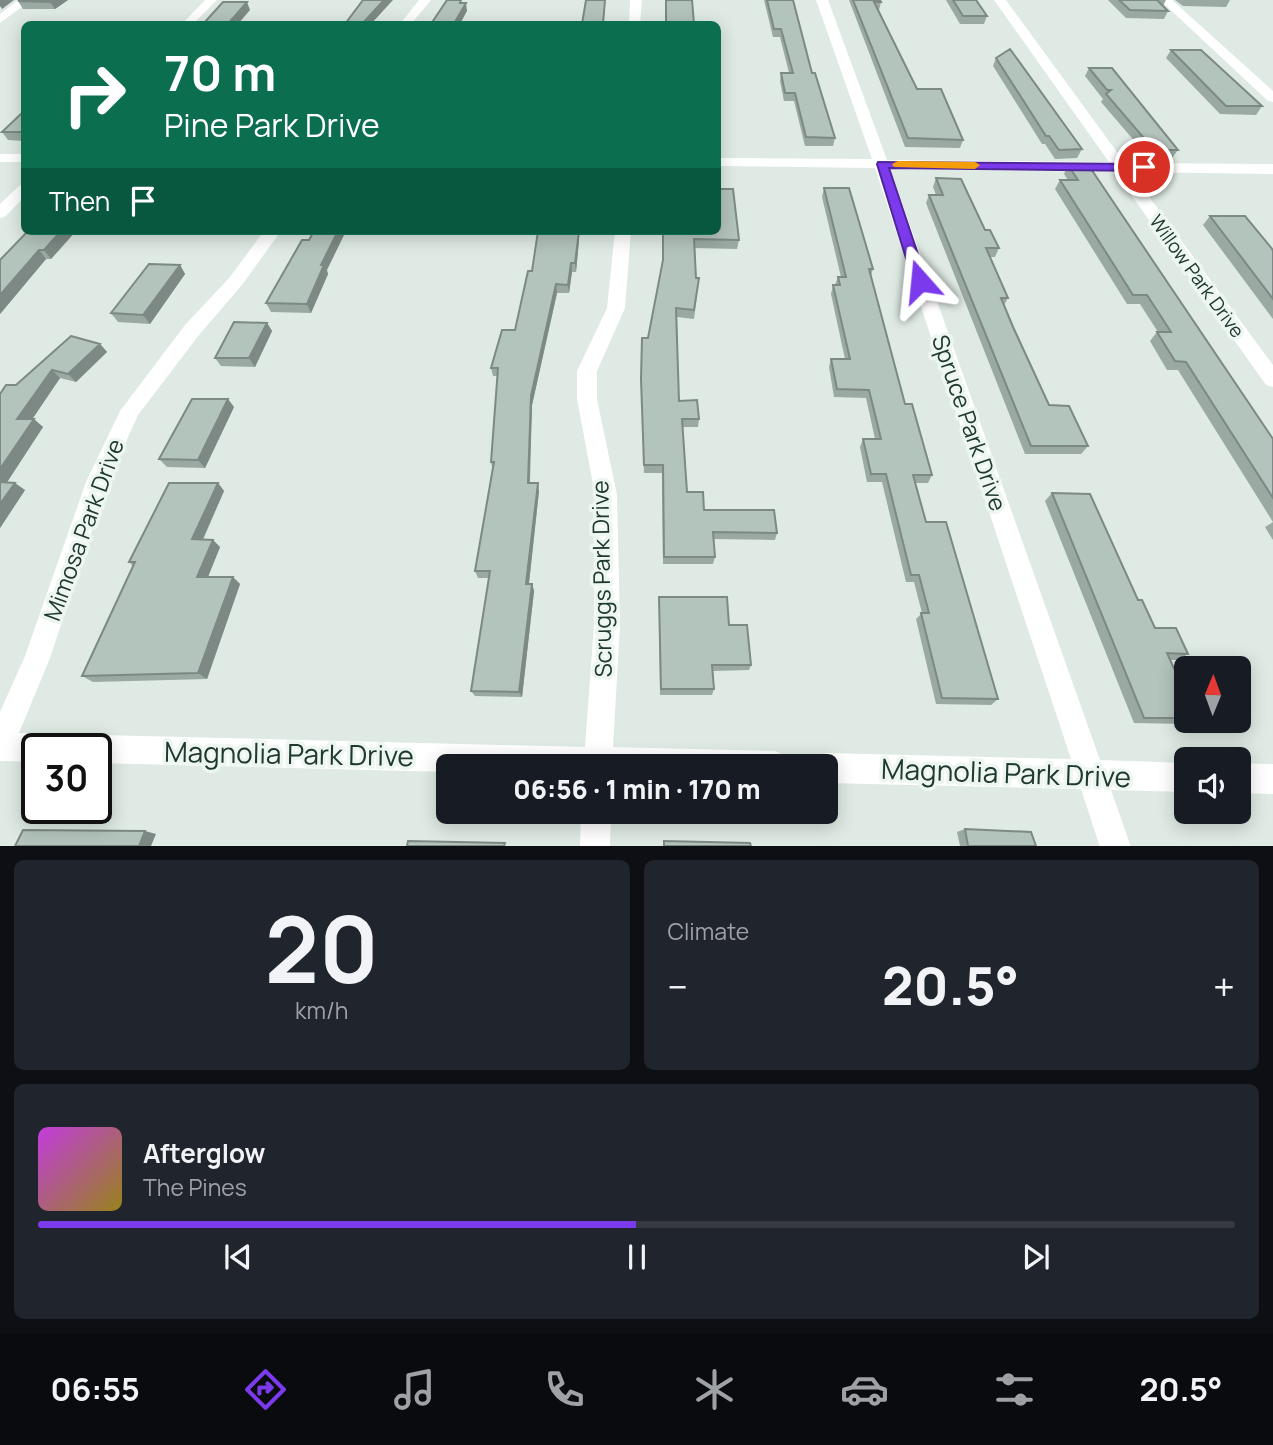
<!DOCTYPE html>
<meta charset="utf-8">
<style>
body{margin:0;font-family:Manrope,sans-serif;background:#20242c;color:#f1f3f6;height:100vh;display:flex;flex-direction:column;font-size:26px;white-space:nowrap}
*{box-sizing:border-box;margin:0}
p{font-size:23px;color:#9ea1a6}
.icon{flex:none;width:38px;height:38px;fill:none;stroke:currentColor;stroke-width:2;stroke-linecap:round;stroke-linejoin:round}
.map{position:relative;height:846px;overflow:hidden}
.side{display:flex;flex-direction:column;gap:14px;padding:14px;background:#0d0f14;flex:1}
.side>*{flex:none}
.guide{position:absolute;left:21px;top:21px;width:700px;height:214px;border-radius:10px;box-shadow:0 4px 18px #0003;background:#0b6e4f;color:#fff;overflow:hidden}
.needle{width:46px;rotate:1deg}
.fabs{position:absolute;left:1174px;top:656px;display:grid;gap:14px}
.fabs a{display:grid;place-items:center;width:77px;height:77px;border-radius:10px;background:#171b24;box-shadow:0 4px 18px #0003;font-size:35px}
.speed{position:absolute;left:21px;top:733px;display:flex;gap:14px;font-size:35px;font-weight:700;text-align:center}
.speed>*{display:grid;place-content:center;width:91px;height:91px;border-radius:50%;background:#171b24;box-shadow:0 4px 18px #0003;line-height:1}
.speed .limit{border:4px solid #111;border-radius:10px;background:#fff;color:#111}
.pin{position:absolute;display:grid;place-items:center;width:60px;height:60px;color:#fff;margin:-30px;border:4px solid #fff;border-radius:50%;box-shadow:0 2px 7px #0007}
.me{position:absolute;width:77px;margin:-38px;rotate:342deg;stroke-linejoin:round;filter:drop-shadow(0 0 5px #0008)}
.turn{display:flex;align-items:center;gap:24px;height:147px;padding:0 28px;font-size:32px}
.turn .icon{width:91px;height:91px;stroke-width:2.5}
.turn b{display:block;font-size:49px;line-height:60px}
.then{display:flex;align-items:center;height:66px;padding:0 28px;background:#0003;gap:14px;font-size:26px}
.big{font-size:52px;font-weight:800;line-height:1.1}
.side .tile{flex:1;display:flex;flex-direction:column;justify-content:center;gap:10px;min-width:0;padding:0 24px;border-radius:10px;background:#20242c}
.side .dial{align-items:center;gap:0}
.dial b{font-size:91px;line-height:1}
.song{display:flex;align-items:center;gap:21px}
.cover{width:84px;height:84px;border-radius:10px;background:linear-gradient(135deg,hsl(290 70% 55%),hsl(50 70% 35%))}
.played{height:7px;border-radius:4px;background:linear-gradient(90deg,#7c3aed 50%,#363941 50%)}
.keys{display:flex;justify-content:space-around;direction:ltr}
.heat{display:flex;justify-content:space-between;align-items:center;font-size:38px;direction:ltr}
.side .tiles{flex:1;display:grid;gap:14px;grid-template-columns:1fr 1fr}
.tile:last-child{grid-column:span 2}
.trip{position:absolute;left:436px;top:754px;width:402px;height:70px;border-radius:10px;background:#171b24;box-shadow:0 4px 18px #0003;font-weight:800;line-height:70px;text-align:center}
.tabs{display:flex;height:112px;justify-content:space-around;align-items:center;background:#090b0e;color:#9ea1a6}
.tabs .icon{width:49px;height:49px}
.tabs .selected{color:#7c3aed}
.tabs b{font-size:32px;color:#f1f3f6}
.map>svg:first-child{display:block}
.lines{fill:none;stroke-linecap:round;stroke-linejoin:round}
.street{fill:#fff;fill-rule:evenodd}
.wall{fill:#9aa9a2}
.shaded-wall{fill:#7d8984}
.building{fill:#b3c4bc;stroke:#7d8984;stroke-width:2}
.route{fill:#7c3aed;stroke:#51269a;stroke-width:2}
.slow{fill:#f59e0b}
.labels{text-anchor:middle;stroke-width:7;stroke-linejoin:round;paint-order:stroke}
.far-street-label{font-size:19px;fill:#203930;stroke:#eef6f1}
.street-label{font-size:23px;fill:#203930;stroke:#eef6f1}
.near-street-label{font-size:28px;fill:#203930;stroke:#eef6f1}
</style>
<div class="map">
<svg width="1273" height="847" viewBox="0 0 1273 847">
<rect width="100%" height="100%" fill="#deeae3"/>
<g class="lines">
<path class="street" d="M18,0H31L0,23V14Z
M205,0H217L193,24H182Z
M419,0H431L411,24H400Z
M630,0H642L640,24H629Z
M816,0H828L887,160L1109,162L994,0H1006L1125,163L1273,164V174L1131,172L1273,365V387L1266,385L1115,172L890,169L1100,760L1186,763V792L1111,790L1131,847H1100L1081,789L826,783V766H812L816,758L826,753L1071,759L875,168L718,166V158L872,159Z
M1160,0H1172L1273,91V102L1268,101Z
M0,154H24V162H0Z
M24,184V197L6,216L0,218V204L19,186Z
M264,231H281L242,285L199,335L138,415L108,482L50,658L19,733L585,747L594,625L595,495L577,399V371L607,308L615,231H631L625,308L597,371V399L617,495L620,625L613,747L775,751L785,756L789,766H448V772L96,763V749H37V762L0,761V712L25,656L86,482L120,411L185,325L230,277Z
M1239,763L1273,764V794L1239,793Z
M581,812H611L610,847H580Z"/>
</g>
<path class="wall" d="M68,0L55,9H23L18,1Z
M764,0H793L812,73L835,138L833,146H805L794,101H784L780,81L781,73H789L780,37H773Z
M849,0H880L881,2L879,10H878L917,89L963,140L960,148L905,147Z
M946,0H976L987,16L984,24H960Z
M1108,0H1166L1163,6L1168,11L1164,19L1126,18Z
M1175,0H1230L1226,7L1183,6Z
M1171,50L1262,106L1256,115L1220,114L1166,58Z
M996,58L1082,149L1077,158L1055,159L1045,144H1042L993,66Z
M1089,68L1178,150L1172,158H1149L1101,102L1103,99L1085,76Z
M24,111V141L8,140L2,132Z
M1068,165L1273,439V540L1265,527L1273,522L1178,370H1167L1150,341L1157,332H1158L1140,304H1127L1055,189L1060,180H1068L1064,174Z
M936,178L985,230L999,248L995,257H990L1008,298L1004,305L1049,405L1088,446L1081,454H1025L926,203L929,195H936L933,187Z
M824,188L873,269L871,275L905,404L932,475L928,483H915L926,522L998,699L991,705L936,704L916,619L922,613L914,582H906L882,482H867L860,447L863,439H875L866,398L834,397L829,367L831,359H845L831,294L833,285H835L838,277H841L822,197Z
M1210,216L1273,250V319L1203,225Z
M28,231H76L51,259H46L0,314Z
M663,231L739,240L737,249L695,248L696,278L698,287L694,319L677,317L679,401L699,419L698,427H682L687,492L704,510L777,533L775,540L714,539L715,557L713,564H663L662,473H644L641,388L648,338L663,262Z
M309,240L328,274L311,313L271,312L266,303Z
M579,240L576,272H572L569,293H557L532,405L530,483L539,491L529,584H532L534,591L522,697L475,696L471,691L489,578H478L475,571L493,470L491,462L497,376H493L491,368L515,330L532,271Z
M180,265L185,274L150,324L118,322L111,313Z
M267,323L272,331L255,367L221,366L215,358Z
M100,344L107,352L76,382L60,378L32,419L43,427L7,482L25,490L0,528V394Z
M234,407L205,468L167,467L159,459Z
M218,483L224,491L203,540H213L220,547L208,577H233L240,584L207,679L93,682L82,676L133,566L129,562Z
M1052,493L1138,600L1155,628L1188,654L1178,660H1170L1186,695V721H1192L1186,724L1134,723L1045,501Z
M659,597L729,625L751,665L749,670L713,671L714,689L712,695H660Z
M965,829L1036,846H960L957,832Z"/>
<path class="shaded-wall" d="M0,0H14L2,9L0,6Z
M53,0H68L55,9L50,2Z
M384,0H393L371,24H362Z
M247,2L250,10L238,24H228Z
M466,3L467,11L460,24H455V22Z
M61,231H76L51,259L44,250Z
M338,231H346L327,270L328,274L311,313L307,304L321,265Z
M579,231V240L576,272L575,263Z
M39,250L46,259L0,314V295Z
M571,263L572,272L569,293L568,285Z
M180,265L185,274L150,324L143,315Z
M556,284L557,293L532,405L529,491L528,483L531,396Z
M267,323L272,331L255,367L249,358Z
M100,344L107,352L76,382L68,374Z
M52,370L60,378L27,427L17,419Z
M228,399L234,407L205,468L198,460Z
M34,419L43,427L2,490L0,489V469Z
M15,483L25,490L0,528V504Z
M218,483L224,491L199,547L192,539Z
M538,483L539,491L528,591L526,584Z
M213,540L220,547L205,584L197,577Z
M233,577L240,584L207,679L198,673Z
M532,584L534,591L522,697L519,692Z
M145,831L156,834L151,846H139Z"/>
<path class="building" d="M20,0H53L50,2L18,1Z
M363,0H384L362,24H336H345Z
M447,0H461L460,3H466L455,22H451L450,24H431Z
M586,0H605L603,24H582Z
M666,0H692L694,24H666Z
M767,0H793L812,73H815L835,138L806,137L795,93H785L781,73H793L781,29H774Z
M853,0H880L881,2H874L917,89H941L963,140L908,138Z
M953,0H976L987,16H963Z
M1119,0H1157L1168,11L1130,10Z
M223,2H247L228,24H203Z
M1010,49L1082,149L1059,150L1049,136H1046L996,58Z
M1171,50H1201L1262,106H1226Z
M1089,68H1112L1178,150H1154L1106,94L1111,90H1107Z
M24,111V132H2Z
M1068,165L1089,166L1273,439V498L1186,362L1175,361L1157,332H1171L1147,295H1133L1060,180H1078Z
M936,178L961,179L985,230H990L999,248H986L1008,298H1001L1013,327L1049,405L1069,406L1088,446H1031L929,195H943Z
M824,188H849L873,269H869L905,404H912L932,475H913L926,522H946L998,699L942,698L921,613H929L919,575H911L886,474H871L863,439H881L869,390L837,389L831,359H850L833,285H840L838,277H846Z
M718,189H733L739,240L694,239L696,278H699L694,310L676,308L679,401L697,400L699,419H682L687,492H703L704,510H774L777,533L713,532L715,557H664L663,465H644L641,379L642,338H648L663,260V231H718Z
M1210,216H1245L1273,250V299Z
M28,231H61L44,250H39L0,295V260Z
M314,231H338L321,265H324L307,304L266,303L302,240H309Z
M538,231H579L575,263H571L568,285L556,284L531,396L528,483H538L526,584H532L519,692L471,691L490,571H475L494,462H491L498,368H491L502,330H515L528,271H532Z
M149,264L180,265L143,315L111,313Z
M234,322L267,323L249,358H215Z
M71,336L100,344L68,374L52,370L17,419H34L0,469V394L6,385H16Z
M192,399H228L198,460L159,459Z
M0,482L15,483L0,504Z
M169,483H218L192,539L213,540L197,577H233L198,673L82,676L135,562H129Z
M1052,493L1090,494L1138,600H1142L1155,628H1176L1188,654L1167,653L1186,695V718H1144Z
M659,597H727L729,625H747L751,665H712L714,689H661Z
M965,829L1031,832L1036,846H968Z
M23,830L145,831L139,846H15Z
M408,841L505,843L504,846H407Z
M664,841L750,843L751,846H664Z"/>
<path class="route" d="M878,162L1144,164L1150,167L1144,171L889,168L927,281L920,285L913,281L877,164Z"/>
<path class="slow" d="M898,161L975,162L980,165L975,169L894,167L892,164Z"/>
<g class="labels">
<g class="far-street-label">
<text transform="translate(1197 276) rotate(54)" y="7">Willow Park Drive</text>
</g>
<g class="street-label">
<text transform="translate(969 423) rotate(71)" y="8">Spruce Park Drive</text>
<text transform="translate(84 530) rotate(-70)" y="8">Mimosa Park Drive</text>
<text transform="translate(602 579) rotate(-91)" y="8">Scruggs Park Drive</text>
</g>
<g class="near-street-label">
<text transform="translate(289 754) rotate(1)" y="10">Magnolia Park Drive</text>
<text transform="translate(1006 773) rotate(2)" y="10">Magnolia Park Drive</text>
</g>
</g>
</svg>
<div class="fabs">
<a><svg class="needle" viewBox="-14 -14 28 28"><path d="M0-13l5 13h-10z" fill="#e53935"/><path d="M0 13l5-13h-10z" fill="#9ea1a6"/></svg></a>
<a><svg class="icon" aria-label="sound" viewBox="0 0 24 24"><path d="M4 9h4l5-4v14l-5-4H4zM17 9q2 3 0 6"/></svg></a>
</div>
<div class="speed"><div class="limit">30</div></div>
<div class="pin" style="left:1144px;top:167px;background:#d93025"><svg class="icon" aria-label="arrive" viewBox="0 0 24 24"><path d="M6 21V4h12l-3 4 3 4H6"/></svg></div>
<svg class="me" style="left:920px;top:281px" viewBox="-20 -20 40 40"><path d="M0-17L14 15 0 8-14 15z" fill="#7c3aed" stroke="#fff" stroke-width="4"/></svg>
<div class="trip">06:56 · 1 min · 170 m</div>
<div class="guide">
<div class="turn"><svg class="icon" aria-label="right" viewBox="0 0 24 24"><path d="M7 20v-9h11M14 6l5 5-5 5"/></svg><div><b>70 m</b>Pine Park Drive</div></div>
<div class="then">Then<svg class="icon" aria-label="arrive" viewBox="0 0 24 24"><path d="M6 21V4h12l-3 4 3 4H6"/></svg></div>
</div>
</div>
<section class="side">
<div class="tiles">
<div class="tile dial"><b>20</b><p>km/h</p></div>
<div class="tile"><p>Climate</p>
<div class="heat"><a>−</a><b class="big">20.5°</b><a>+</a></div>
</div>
<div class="tile">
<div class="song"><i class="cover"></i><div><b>Afterglow</b><p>The Pines</p></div></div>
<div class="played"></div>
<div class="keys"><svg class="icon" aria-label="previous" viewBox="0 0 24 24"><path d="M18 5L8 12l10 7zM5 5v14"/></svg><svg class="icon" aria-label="pause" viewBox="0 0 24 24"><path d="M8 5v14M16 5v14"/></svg><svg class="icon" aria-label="next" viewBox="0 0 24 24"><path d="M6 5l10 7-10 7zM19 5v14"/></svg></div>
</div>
</div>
</section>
<nav class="tabs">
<b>06:55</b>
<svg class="icon selected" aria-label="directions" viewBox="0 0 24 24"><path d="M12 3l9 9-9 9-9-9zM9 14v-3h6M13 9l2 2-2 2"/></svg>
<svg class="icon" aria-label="music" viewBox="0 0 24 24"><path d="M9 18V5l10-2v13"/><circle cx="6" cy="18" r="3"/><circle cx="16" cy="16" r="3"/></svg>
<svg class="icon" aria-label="phone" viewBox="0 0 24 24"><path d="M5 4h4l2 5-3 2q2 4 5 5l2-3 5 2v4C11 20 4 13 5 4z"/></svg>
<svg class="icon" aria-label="climate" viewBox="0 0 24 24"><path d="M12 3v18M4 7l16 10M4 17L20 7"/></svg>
<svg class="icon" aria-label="car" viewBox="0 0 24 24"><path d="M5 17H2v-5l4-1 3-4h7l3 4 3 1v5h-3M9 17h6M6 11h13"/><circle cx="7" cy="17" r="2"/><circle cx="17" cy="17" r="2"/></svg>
<svg class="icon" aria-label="filters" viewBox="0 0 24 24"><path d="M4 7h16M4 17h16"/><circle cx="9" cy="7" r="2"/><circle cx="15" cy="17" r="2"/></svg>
<b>20.5°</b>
</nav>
